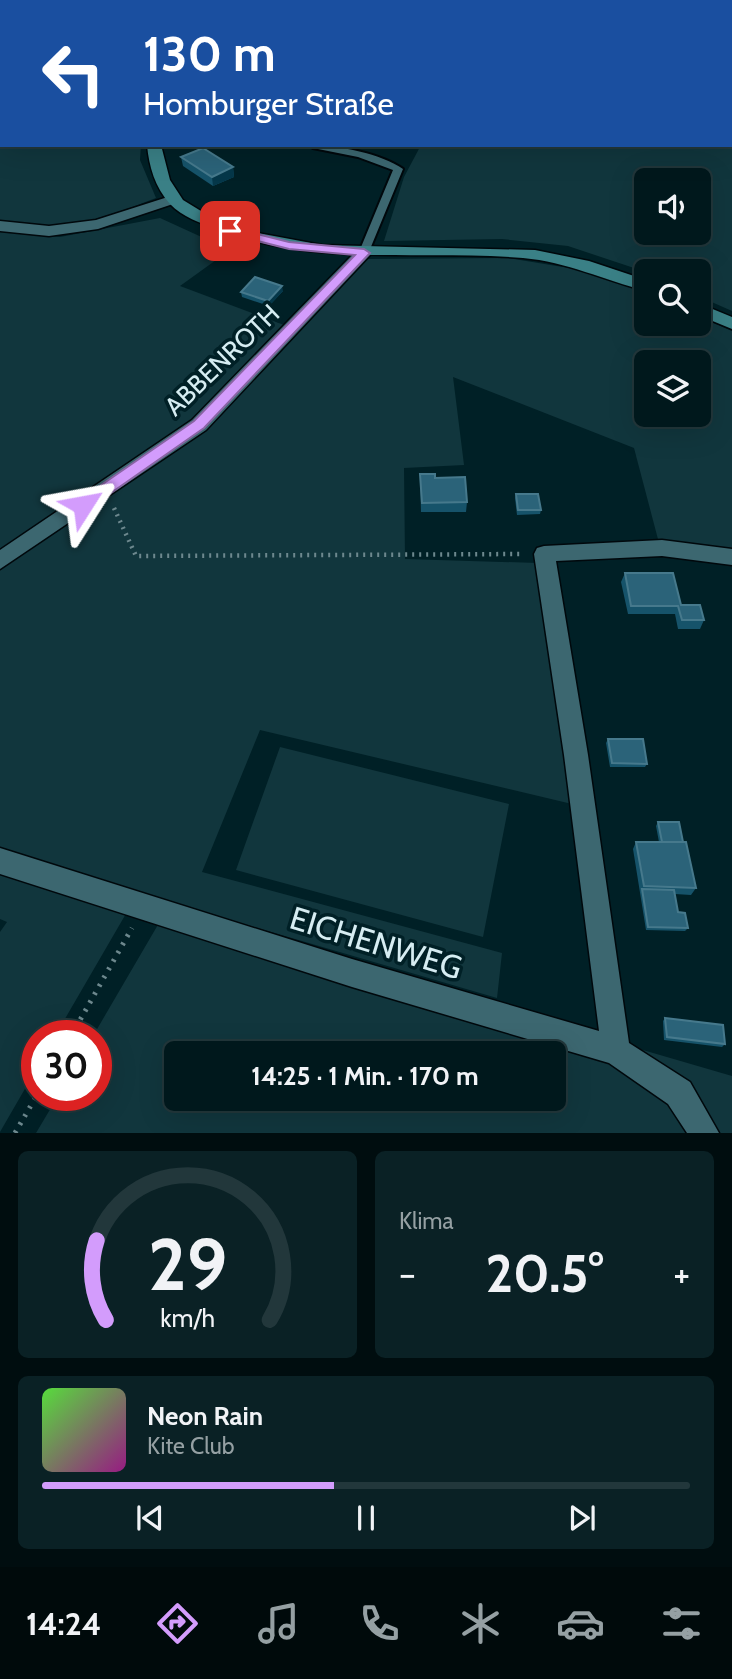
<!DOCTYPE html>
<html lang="de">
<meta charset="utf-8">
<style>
body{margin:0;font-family:Cabin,sans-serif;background:#0a2125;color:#f1f3f6;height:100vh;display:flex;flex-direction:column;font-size:26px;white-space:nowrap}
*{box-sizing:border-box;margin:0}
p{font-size:23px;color:#95a0a3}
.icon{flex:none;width:38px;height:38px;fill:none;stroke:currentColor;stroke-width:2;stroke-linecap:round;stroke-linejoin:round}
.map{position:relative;height:1133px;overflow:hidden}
.details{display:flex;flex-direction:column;gap:18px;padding:18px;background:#000d0f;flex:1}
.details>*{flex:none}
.guide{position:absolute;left:0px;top:0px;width:733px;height:147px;box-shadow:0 7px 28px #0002,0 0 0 2px #22373b;background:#1a4fa0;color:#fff;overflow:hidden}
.buttons{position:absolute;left:634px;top:168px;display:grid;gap:14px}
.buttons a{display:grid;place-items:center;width:77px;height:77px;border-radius:10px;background:#00181c;box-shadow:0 7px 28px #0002,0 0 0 2px #22373b;font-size:35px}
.speed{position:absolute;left:21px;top:1020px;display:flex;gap:14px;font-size:35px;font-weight:700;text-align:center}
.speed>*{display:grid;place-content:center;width:91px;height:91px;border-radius:50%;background:#00181c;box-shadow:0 7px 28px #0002,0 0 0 2px #22373b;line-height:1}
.speed .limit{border:10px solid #d22;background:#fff;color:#111}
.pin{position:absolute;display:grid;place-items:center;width:60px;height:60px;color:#fff;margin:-30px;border-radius:14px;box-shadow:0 4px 10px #0006}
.me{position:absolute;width:77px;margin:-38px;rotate:56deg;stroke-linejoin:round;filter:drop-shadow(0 0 5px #0008)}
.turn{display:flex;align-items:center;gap:24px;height:147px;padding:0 28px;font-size:32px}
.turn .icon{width:91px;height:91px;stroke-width:2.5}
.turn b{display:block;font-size:49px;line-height:60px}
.big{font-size:52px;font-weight:700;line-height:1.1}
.details .widget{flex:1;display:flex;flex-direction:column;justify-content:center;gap:10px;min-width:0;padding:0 24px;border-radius:10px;background:#0a2125}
.details .dial{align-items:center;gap:0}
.dial svg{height:182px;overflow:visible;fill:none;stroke:#22373b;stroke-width:7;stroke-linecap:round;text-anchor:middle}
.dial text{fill:#f1f3f6;stroke:none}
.song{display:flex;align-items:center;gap:21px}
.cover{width:84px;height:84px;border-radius:10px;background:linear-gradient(135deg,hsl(110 70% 55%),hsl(310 70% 35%))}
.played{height:7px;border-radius:4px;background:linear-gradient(90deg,#d39cfc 45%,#22373b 45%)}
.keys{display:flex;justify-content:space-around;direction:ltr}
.heat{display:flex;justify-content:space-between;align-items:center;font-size:38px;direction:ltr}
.details .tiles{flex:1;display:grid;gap:18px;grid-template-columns:1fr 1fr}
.widget:last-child{grid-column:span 2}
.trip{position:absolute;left:164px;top:1041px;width:402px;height:70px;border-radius:10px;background:#00181c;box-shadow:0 7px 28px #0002,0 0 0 2px #22373b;font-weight:700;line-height:70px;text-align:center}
.menu{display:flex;height:112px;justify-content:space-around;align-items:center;background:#000a0b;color:#95a0a3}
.menu .icon{width:49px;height:49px}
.menu .active{color:#d39cfc}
.menu b{font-size:32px;color:#f1f3f6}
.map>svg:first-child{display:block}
.green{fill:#11363d;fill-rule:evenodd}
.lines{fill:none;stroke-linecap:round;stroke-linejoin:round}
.lane-casing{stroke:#00080c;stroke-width:4}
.street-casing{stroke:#00080c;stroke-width:3}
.secondary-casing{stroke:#00080c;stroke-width:3}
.path-far1{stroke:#6d888e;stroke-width:4.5;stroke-dasharray:2 5;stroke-linecap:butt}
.path{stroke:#6d888e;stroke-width:5;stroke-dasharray:2.5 7;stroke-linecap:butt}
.lane{fill:#3c6770;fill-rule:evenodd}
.street{fill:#3c6770;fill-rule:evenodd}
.secondary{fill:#3a8086;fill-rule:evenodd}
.wall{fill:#16536a}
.shaded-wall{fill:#053749}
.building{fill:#2b6379;stroke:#46798c;stroke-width:2}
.route{fill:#d39cfc;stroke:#8965a4;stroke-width:2}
.labels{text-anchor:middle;stroke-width:7;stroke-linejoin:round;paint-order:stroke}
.street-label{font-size:26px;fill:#d6edf2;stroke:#002026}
.near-street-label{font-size:32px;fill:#d6edf2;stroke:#002026}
</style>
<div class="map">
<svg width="732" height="1133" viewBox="0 0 732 1133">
<rect width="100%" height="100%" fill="#002026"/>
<path class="green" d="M0,0H434L2,2V145H141L140,160L156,198C94,222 67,230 0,223Z
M732,63V311L698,296V271L646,272L568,246L502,239L384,241L404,177L421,145H732ZM698,180V233H646V180Z
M160,218L230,250L180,286L300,331L367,259L508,258L575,269L646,292V324H698V316L732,331V551L710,545L659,543L634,448L453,377L464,465L404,468L405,559L538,563L572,804L260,730L202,872L502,953L497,998L138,893L55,1036H37V1068L0,1132V932L7,922L0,919V230L60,237ZM646,362H698V415H646Z
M280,747L509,804L483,937L236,870Z
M166,911L732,1076V1133H36L58,1096H96V1036H93ZM177,1054H555V1099H177Z"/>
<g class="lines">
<defs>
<path id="lane" d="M506,0H514L505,2Z
M527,0H535V2H527Z
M665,0H673V2H665Z
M312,145C338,145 382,154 403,169L368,254H360L359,252L393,170L358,157L313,148Z"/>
<path id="street" d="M174,195L179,196V202L98,229L49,236L0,231V221L49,226L96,220Z
M364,247L372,252L370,255L206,430L0,569V550L192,420L358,249Z
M662,540L732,549V565L662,556L556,561L588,755L629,1043L690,1082L719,1133H687L668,1104L609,1063L352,987L0,874V848L352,959L599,1031L564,755L534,554L537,548L544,546Z"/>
<path id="secondary" d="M449,0H461L447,2Z
M147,145H161L170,180L183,200L201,211L252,232L322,245L535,250L589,261L646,280V291C604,280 567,262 523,258C419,249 317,268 217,229C201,223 182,217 170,204C155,187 149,167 147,145Z
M698,303L732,317V329L698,315Z"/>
</defs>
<use href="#lane" class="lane-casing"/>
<use href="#street" class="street-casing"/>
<use href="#secondary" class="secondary-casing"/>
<path class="path-far1" d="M114,508L136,556L522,554"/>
<path class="path" d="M71,1036L132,928
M15,1133L37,1095"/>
<use href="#lane" class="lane"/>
<use href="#street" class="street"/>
<use href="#secondary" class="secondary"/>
</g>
<path class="wall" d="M535,0H613L614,2H535Z
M181,157L233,167L234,177L213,186L183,166Z
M283,291L269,306L242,297L241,292Z
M420,474L435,478L467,502L466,512H421Z
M516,494L541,510L540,514L517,515L515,498Z
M625,573L681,605L704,620L700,629H678L675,614H628L621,582Z
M608,739L647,764L645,767H610L606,743Z
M658,822L683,842L696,888L691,895L675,894L678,912L688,928L685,931L646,930L633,849L636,842H659L656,826Z
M665,1018L725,1044L722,1047L664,1040L663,1021Z"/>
<path class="shaded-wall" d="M233,167L234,177L213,186L212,177Z
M282,286L283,291L269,306L268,301Z"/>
<path class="building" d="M576,0H613L614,2L576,1Z
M203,148L233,167L212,177L181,157Z
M255,277L282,286L268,301L241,292Z
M420,474H435V478L465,477L467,502L422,503Z
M516,494H538L541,510H518Z
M625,573H673L681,605H700L704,620H682L678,606H631Z
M608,739H643L647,764L612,763Z
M658,822H679L683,842H662Z
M636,842H686L696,888L644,886Z
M642,889L674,890L678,912L685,913L688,928L648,927Z
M665,1018L723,1025L725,1044L667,1037Z"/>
<path class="route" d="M230,227L289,242L364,249L370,253L204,428L88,509H78V501L194,421L355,255L289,249L226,233L224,231Z"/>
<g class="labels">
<g class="street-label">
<text transform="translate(222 360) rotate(-44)" y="9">ABBENROTH</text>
</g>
<g class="near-street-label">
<text transform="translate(376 943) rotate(17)" y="11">EICHENWEG</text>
</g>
</g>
</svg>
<div class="buttons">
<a><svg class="icon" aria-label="sound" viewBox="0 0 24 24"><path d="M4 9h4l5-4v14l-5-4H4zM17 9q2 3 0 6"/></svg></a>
<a><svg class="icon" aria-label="search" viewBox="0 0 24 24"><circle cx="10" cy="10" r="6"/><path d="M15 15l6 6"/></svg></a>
<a><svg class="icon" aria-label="layers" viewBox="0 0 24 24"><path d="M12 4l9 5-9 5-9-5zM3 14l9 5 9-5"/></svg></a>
</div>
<div class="speed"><div class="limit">30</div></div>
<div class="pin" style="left:230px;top:231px;background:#d93025"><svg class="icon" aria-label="arrive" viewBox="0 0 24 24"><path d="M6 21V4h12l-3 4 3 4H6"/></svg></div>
<svg class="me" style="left:83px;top:505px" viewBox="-20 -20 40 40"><path d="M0-17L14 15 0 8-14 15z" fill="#d39cfc" stroke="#fff" stroke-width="4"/></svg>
<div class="trip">14:25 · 1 Min. · 170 m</div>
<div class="guide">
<div class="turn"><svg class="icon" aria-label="left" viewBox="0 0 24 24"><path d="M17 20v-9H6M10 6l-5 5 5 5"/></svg><div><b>130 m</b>Homburger Straße</div></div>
</div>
</div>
<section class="details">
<div class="tiles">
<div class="widget dial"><svg viewBox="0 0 100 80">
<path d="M14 69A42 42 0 1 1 86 69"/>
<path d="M14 69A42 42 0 0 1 10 34" stroke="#d39cfc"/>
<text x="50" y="56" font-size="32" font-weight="700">29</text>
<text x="50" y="72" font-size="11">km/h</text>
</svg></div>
<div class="widget"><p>Klima</p>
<div class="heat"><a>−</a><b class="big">20.5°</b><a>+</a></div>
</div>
<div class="widget">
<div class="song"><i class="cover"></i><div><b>Neon Rain</b><p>Kite Club</p></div></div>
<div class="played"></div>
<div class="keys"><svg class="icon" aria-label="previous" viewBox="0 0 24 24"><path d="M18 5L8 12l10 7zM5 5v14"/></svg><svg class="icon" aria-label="pause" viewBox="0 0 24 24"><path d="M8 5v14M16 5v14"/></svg><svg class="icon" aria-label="next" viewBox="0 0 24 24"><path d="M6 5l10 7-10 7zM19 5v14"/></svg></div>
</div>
</div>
</section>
<nav class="menu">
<b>14:24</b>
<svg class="icon active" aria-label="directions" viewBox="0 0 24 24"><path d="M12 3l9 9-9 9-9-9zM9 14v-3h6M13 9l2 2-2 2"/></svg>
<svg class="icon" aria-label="music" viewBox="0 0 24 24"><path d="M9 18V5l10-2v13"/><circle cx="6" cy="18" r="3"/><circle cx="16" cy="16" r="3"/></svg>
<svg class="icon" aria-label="phone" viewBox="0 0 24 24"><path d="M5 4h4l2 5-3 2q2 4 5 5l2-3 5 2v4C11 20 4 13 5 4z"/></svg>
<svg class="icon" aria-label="climate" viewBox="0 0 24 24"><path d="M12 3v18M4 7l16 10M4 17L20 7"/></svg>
<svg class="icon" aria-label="car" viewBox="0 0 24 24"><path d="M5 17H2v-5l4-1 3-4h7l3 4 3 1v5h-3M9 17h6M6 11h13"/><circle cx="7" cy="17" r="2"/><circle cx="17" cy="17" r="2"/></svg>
<svg class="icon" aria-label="filters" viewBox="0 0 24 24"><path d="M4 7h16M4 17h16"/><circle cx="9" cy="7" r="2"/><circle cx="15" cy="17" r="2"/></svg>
</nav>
